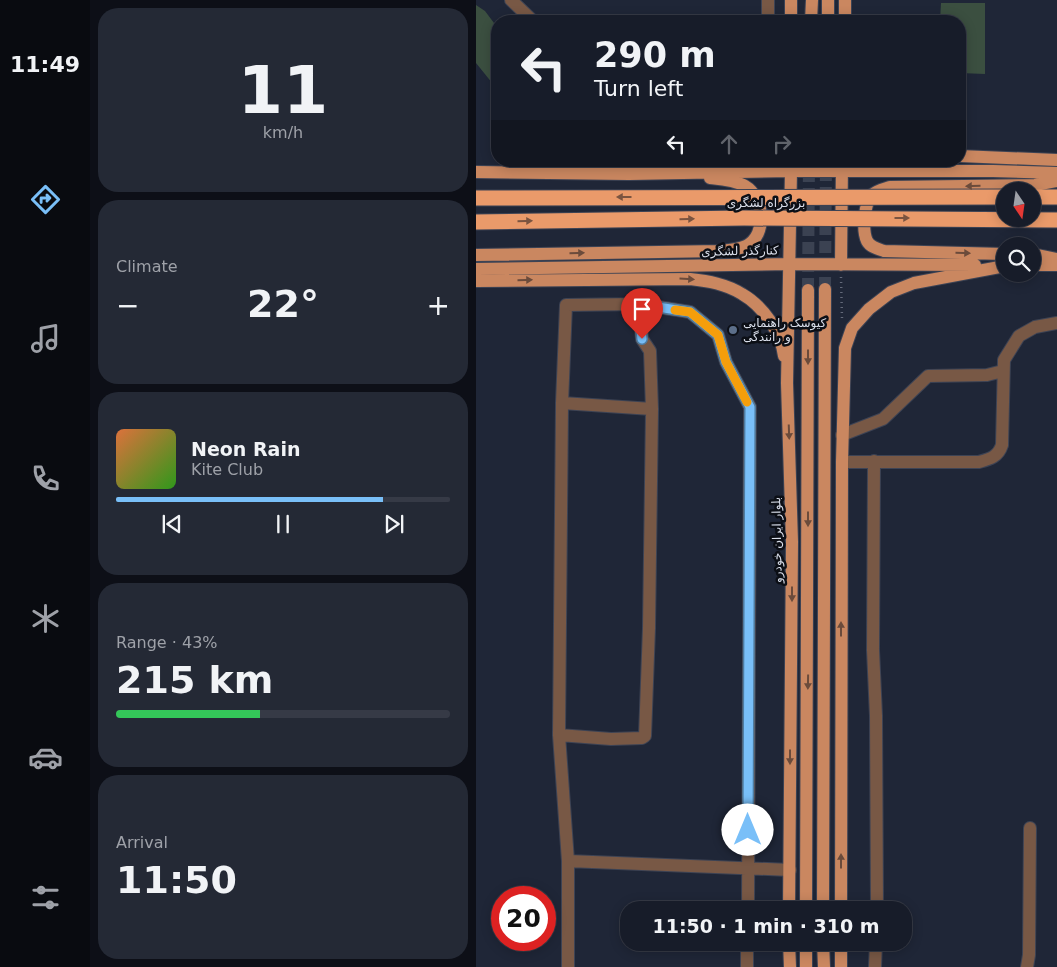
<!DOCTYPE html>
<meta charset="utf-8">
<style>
body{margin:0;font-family:"DejaVu Sans","Noto Naskh Arabic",sans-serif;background:#242935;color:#f1f3f6;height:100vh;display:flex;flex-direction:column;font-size:19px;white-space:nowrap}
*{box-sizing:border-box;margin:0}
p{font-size:16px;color:#9ea1a8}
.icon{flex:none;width:28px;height:28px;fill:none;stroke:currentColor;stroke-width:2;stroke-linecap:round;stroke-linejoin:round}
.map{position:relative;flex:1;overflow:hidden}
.panel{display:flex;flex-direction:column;gap:8px;padding:8px;background:#0d0f17;width:386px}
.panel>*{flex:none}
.hud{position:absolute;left:15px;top:15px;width:475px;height:152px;border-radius:20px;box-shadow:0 2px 12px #0003,0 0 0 1px #363a46;background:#171c29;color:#f1f3f6;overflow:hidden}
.needle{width:32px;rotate:167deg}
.fabs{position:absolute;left:520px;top:182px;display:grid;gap:10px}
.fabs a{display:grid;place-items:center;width:45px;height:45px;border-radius:50%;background:#171c29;box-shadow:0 2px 12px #0003,0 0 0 1px #363a46;font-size:25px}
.speed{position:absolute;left:15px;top:886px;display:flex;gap:10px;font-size:25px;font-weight:700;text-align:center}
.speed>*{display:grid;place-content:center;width:65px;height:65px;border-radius:50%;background:#171c29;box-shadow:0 2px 12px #0003,0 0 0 1px #363a46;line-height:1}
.speed .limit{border:8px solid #d22;background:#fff;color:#111}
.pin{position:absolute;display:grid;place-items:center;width:42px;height:42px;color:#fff;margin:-51px -21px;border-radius:50% 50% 50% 0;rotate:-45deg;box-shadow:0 0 5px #0007}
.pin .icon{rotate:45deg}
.me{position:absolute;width:55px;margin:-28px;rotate:0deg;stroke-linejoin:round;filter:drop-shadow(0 0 4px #0008)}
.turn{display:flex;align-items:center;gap:18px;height:105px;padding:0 20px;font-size:22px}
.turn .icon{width:65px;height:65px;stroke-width:2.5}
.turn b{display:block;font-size:35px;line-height:42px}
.lanes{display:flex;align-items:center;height:48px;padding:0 20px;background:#0003;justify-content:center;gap:25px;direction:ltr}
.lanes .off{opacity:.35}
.big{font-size:38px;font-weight:700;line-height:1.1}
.panel .tile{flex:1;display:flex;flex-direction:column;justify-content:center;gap:8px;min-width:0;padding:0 18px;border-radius:20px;background:#242935}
.panel .dial{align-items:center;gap:0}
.dial b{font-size:65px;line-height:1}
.song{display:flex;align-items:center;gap:15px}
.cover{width:60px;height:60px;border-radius:8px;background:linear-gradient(135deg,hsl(20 70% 55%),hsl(110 70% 35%))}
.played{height:5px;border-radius:2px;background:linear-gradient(90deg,#79bff8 80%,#363a46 80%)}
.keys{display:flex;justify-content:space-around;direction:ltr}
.heat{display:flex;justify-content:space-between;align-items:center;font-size:28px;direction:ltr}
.charge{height:8px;border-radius:4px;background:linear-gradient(90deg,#34c759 43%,#363a46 0)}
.trip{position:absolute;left:144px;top:901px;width:292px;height:50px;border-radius:20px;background:#171c29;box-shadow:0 2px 12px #0003,0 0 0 1px #363a46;font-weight:700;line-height:50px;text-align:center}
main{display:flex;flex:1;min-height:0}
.menu{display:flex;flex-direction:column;width:90px;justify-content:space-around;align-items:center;background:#090b10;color:#9ea1a8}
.menu .icon{width:35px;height:35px}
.menu .selected{color:#79bff8}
.menu b{font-size:22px;color:#f1f3f6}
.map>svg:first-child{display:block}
.green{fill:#3b4f40}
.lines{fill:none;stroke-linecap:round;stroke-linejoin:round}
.major-tunnel{stroke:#3b4252;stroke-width:12;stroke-dasharray:12 6;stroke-linecap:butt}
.minor-casing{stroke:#3d4354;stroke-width:14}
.major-casing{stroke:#3d4354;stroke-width:14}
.highway-casing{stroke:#3d4354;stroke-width:17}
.path{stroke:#646a7a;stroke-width:2.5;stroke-dasharray:1 4;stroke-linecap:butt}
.minor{stroke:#785845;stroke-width:12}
.major{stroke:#ca8760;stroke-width:12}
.highway{stroke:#ea9a6a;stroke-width:15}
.highway-bridge-casing{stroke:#3d4354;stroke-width:17;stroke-linecap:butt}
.highway-bridge{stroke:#ea9a6a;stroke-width:15}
.oneway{fill:#6b4b3b}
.oneway2{fill:#7b5440}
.route-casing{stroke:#4f7ca1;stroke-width:12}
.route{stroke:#79bff8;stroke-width:9}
.slow{stroke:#f59e0b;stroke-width:9}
.service-dot{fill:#5c6f8a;stroke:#0c0f16;stroke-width:2}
.labels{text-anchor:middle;stroke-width:5;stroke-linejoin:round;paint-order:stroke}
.street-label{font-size:12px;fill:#d9deea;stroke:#0c0f16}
.poi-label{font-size:12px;fill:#d9deea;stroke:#0c0f16;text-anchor:start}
</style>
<main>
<nav class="menu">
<b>11:49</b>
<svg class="icon selected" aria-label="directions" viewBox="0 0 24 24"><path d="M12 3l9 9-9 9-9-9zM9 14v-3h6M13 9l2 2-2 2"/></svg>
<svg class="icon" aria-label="music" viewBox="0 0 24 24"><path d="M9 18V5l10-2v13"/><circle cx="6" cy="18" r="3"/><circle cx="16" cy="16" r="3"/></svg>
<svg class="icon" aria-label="phone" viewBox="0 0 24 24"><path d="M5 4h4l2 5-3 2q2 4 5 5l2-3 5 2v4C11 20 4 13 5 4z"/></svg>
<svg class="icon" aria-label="climate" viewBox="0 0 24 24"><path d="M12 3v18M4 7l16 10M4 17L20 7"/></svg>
<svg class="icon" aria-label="car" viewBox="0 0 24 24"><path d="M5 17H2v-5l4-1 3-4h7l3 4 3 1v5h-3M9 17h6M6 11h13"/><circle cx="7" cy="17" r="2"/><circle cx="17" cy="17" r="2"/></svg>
<svg class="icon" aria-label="filters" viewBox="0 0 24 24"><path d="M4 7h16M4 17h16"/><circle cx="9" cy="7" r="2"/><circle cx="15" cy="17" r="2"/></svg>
</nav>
<section class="panel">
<div class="tile dial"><b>11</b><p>km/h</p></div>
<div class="tile"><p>Climate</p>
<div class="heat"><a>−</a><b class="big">22°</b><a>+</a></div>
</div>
<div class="tile">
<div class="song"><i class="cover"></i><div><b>Neon Rain</b><p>Kite Club</p></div></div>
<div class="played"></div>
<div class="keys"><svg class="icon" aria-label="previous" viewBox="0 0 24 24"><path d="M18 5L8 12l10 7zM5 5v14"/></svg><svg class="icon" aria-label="pause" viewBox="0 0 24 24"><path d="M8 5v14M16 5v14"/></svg><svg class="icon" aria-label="next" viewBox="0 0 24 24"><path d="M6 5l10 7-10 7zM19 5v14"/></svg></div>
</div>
<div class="tile"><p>Range · 43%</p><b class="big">215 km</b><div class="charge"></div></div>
<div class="tile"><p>Arrival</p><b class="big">11:50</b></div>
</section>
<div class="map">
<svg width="581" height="967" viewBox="0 0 581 967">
<rect width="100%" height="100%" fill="#1f2637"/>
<path class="green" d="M465,3H509V74L484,73V21H464Z
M0,5L9,11L21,27V89L0,63Z"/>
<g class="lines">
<path class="major-tunnel" d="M349,289L350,161
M332,290L333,161"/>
<defs>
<path id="minor" d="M35,0L57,21
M292,0V21
M86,403L176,409
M366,435L407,419L452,376L511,375L527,371
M398,461L397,650L400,716L401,910
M366,462H503C514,459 522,457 526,445L528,360L543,336L559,327L581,323
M83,735L135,739L166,738L169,736L173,628L176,409L174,351L166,339L163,304
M92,861L314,870
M92,967V861L83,735L86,403L90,305L163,304L214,312L242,335L250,362L274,407L272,910
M271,967V942
M399,967L400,942
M551,967L553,955L554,828"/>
<path id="major" d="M315,21V0
M335,21L336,0
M352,21V0
M369,21V0
M484,156L581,160
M158,166L200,161
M0,172L153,174L315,171H517L581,173
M529,254L408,251C402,249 394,247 391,241C386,230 388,204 396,195C401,190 408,189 414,187L559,185L581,181
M556,254L581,259
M0,255L243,251C252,250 261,250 270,246C292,235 288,197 269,186C259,180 244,179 234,178
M365,265L366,161
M556,265H581
M0,269L313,264L499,265
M0,281L214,279C232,281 250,284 266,294C287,306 305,332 308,356
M313,910L316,542L311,383L315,171
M330,910L332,290
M347,910L349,289
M365,910L366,462L369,348L376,328L393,309L415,292L438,283L529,266
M313,942L314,967
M347,942L348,967
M365,942V967
M330,967V942"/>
<path id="highway" d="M556,197H581"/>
</defs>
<use href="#minor" class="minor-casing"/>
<use href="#major" class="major-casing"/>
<use href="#highway" class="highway-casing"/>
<path class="path" d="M365,277L366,319"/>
<use href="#minor" class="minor"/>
<use href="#major" class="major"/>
<use href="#highway" class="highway"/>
<defs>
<path id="highway-bridge" d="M0,198L529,197
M0,222L268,218L581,220"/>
</defs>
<use href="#highway-bridge" class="highway-bridge-casing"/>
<use href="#highway-bridge" class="highway-bridge"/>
</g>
<defs><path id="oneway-solid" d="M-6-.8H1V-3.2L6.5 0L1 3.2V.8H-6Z" transform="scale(1.25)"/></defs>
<g class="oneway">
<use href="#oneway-solid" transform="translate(497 186) rotate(179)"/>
<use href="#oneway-solid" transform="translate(101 253) rotate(-1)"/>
<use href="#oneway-solid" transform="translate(487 253) rotate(1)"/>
<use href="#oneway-solid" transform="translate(211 279) rotate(3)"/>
<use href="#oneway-solid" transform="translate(49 280) rotate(-1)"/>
<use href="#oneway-solid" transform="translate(332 357) rotate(90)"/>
<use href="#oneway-solid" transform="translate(313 432) rotate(88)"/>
<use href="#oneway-solid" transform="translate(332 519) rotate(90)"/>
<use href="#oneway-solid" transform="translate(316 594) rotate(90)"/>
<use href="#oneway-solid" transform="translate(365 629) rotate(-90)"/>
<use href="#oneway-solid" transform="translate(332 682) rotate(91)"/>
<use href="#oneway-solid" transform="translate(314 757) rotate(90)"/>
<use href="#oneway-solid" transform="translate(365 861) rotate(-90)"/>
</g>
<g class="oneway2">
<use href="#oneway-solid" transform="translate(148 197) rotate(180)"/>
<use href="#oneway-solid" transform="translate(426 218)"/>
<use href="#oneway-solid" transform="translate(211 219) rotate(-1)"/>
<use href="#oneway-solid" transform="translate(49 221) rotate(-1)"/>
</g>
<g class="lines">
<defs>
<path id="route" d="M166,339L162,304L214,312L242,335L250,362L274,407L272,830"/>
</defs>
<use href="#route" class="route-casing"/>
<use href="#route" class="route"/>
<path class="slow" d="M199,310L214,312L242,335L250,362L271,402"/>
</g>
<circle class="service-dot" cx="257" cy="330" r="5"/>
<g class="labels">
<g class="street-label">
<text x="290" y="207">بزرگراه لشگری</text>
<text transform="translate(264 251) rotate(-1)" y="4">کنارگذر لشگری</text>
<text transform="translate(301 540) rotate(-91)" y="4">بلوار ایران خودرو</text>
</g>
<g class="poi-label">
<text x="267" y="327">کیوسک راهنمایی<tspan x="267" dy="14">و رانندگی</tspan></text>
</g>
</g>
</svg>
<div class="fabs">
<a><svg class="needle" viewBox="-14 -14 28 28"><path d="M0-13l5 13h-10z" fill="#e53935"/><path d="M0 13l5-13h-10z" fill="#9ea1a8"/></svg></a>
<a><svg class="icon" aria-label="search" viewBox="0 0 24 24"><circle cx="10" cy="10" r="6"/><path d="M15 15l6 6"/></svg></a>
</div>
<div class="speed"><div class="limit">20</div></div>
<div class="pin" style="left:166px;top:339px;background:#d93025"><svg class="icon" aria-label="arrive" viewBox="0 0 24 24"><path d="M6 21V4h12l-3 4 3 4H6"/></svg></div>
<svg class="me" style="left:272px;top:830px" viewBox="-20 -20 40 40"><circle r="19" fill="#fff"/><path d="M0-13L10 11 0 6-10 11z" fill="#79bff8"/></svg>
<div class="trip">11:50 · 1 min · 310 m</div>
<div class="hud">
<div class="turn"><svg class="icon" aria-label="left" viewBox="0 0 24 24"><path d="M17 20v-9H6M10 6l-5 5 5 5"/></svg><div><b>290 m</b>Turn left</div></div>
<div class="lanes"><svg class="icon" aria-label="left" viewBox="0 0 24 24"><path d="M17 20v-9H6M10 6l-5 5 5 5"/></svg><svg class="icon off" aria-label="ahead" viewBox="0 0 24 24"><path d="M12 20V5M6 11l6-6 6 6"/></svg><svg class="icon off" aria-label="right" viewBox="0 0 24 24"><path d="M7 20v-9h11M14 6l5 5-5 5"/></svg></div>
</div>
</div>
</main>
